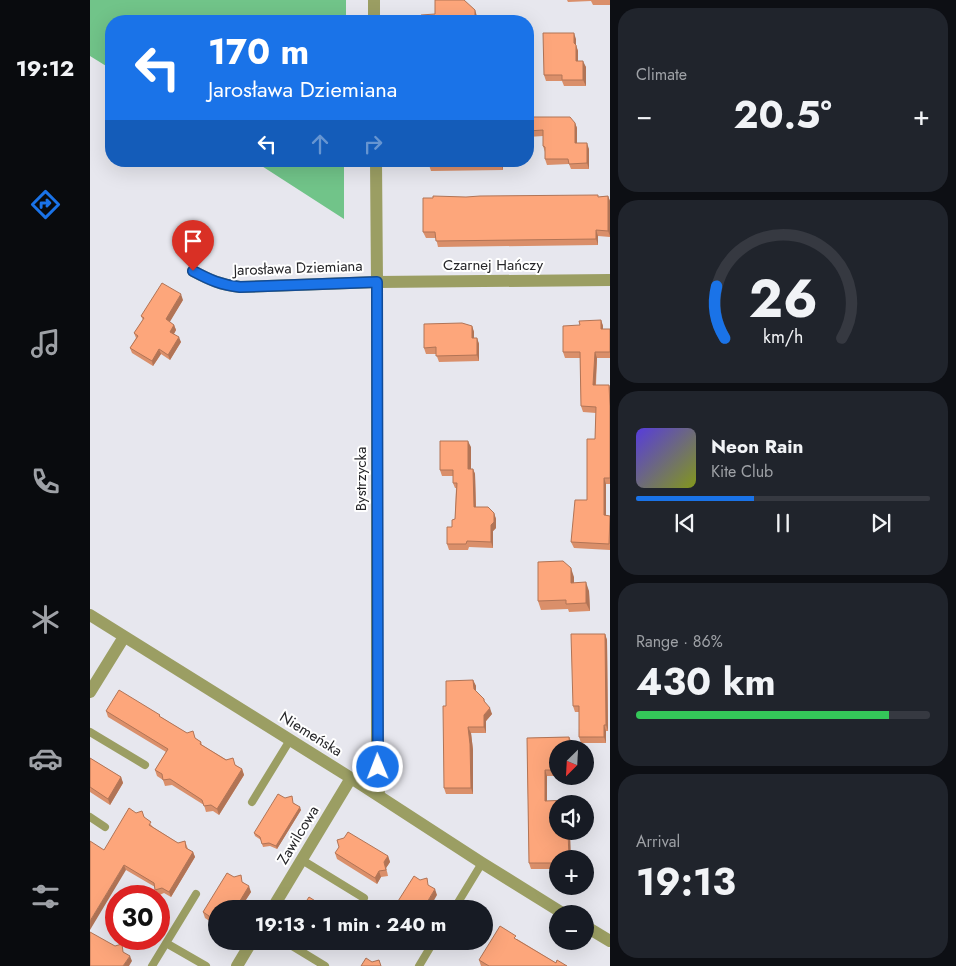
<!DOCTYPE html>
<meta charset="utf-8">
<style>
body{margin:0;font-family:Jost,sans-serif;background:#20242c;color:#f1f3f6;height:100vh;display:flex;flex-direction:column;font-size:19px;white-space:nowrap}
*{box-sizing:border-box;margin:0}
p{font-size:16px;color:#9ea1a6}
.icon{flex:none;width:28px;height:28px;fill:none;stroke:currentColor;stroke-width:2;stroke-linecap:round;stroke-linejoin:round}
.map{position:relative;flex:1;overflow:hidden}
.drawer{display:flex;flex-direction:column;gap:8px;padding:8px;background:#0d0f14;width:346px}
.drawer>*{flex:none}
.top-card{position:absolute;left:15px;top:15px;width:429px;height:152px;border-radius:20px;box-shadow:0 5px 20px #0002;background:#1a73e8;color:#fff;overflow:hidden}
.needle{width:32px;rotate:204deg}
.buttons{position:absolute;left:459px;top:740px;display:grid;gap:10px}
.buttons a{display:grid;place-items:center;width:45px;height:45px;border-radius:50%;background:#171b24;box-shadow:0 5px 20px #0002;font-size:25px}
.speed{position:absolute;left:15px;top:885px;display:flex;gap:10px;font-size:25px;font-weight:700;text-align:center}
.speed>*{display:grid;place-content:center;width:65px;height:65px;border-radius:50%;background:#171b24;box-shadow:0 5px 20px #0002;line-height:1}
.speed .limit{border:8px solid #d22;background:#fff;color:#111}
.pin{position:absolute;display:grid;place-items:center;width:42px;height:42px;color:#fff;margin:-51px -21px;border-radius:50% 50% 50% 0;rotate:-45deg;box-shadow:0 0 5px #0007}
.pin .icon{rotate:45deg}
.me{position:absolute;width:55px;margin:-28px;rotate:359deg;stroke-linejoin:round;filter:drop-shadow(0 0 4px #0008)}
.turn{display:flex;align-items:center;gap:18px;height:105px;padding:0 20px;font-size:22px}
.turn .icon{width:65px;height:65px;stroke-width:2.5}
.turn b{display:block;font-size:35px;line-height:42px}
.lanes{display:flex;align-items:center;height:48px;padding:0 20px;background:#0003;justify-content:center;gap:25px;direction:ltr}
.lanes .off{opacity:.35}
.big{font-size:38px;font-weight:700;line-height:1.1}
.drawer .tile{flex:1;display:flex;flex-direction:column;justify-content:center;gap:8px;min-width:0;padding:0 18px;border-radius:20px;background:#20242c}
.drawer .dial{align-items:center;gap:0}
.dial svg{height:130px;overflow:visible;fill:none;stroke:#363941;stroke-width:7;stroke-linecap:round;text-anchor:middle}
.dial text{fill:#f1f3f6;stroke:none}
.song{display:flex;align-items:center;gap:15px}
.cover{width:60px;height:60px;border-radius:8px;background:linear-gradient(135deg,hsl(250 70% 55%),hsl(70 70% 35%))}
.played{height:5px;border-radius:2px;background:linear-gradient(90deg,#1a73e8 40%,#363941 40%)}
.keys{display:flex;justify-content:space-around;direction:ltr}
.heat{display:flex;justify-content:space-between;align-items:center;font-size:28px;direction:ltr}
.charge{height:8px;border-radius:4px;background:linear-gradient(90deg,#34c759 86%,#363941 0)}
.trip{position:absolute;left:118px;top:900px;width:285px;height:50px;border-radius:25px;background:#171b24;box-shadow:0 5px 20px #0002;font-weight:700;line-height:50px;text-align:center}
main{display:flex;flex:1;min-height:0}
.dock{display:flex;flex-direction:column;width:90px;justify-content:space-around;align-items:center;background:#090b0e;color:#9ea1a6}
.dock .icon{width:35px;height:35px}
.dock .on{color:#1a73e8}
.dock b{font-size:22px;color:#f1f3f6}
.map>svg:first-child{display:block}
.forest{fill:#71c489}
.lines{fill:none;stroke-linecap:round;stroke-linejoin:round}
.service{stroke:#9b9e63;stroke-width:8}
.minor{stroke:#9b9e63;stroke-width:12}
.wall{fill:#da8f6a}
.shaded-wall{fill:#b17456}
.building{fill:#fda67b;stroke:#b17456}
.route-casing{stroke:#114b97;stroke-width:12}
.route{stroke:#1a73e8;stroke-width:9}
.labels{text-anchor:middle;stroke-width:4;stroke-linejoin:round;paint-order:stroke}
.street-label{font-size:15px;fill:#262629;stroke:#fff}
</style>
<main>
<nav class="dock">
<b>19:12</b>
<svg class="icon on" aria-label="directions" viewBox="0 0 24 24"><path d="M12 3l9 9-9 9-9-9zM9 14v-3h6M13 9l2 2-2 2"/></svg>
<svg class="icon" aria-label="music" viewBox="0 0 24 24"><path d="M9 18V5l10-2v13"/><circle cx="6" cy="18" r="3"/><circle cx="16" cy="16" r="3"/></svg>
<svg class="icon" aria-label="phone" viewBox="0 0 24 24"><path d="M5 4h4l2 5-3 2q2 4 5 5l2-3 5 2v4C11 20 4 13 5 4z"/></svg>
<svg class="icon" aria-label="climate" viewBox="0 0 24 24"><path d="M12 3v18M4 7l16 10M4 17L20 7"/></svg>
<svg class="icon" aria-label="car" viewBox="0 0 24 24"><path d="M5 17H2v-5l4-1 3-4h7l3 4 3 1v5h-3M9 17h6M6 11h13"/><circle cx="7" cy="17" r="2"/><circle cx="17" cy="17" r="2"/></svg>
<svg class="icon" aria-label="filters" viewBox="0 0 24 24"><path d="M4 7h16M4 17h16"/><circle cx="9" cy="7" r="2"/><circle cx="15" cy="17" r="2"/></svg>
</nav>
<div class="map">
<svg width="520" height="966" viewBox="0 0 520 966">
<rect width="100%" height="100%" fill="#e7e7ee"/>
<path class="forest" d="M0,0H256V21H21V69L0,56Z
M164,161H254V219Z"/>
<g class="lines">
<path class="service" d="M0,732L55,765
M162,802L200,740
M0,817L15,827
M212,860L274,898
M364,909L392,863
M194,941L235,966
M76,943L116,966
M62,966L106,894
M329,966L344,941"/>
<path class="minor" d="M284,0V21
M286,161L287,282V752L289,796
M103,271C120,280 131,285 150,287L287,282L520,280
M0,615L261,778L392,863L474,914
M0,692L34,637
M182,909L261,778
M495,926L520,941
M147,966L162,941"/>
</g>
<path class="wall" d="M477,0H520V5H503L501,1L478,2Z
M486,39V45L488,51V61L496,67V86H474L472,81H456L454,75Z
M438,117L485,123L487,128V143L499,149V169H481L479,164L457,165L455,159V152L453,146V136L438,137Z
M413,161V170L341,171L339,165Z
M518,196L520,201V237L508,236V245L348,247L346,238H336L333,232L508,197Z
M93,300L79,322L84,325L86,330L84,334L91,342L80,360L71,354L63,366L42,353L40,348L46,338L44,333L53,320L51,316Z
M511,320L513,326V329H520V358H507L506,385H519L520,388V484H516V516H520V550L484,548L481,542L497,500L505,439L506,413L493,412L491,406L490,358H475L473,352L490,325Z
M382,326L384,332V338H387L389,344V361L349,362L346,354H336L334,348Z
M381,447V469H383L385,474L386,507L404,513L406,519V528L403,531V548L379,547L378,550H359L357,544L362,527L365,519L366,488H365L363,483V476H352L350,470Z
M484,577V583L499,591L500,611L479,612L478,609L451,610L448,601Z
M515,634L517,640L518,731H516V743H491L489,737V712H485L483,706Z
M383,680L386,686V691L394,699L395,703L402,714L396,721V733H381L383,750V794H356L354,788L356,706Z
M16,711L71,717L111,742L112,745L152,769L154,775L129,815L123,811L116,812L114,805L82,785L75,786L73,780L67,776L65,770L76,752L18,717Z
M479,737L482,743V749H468V776H457V800L468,859V869H441L439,863L437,738Z
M0,758L31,777L33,783L20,805L0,792Z
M204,803L211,810L187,849L180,846L173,847L171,840L165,836L164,833Z
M55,818L63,827L88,843L95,841L98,849L103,852L105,857L81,897L74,893L67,896L65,887L36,870L14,850Z
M245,853L298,856L300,862L296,868L298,876L291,877L287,884L247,859Z
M153,882L161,892L150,909H126V928L123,929L121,922L115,918L113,912Z
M427,939L466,963L477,966H391L389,960Z
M235,941H255L251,942L248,949Z"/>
<path class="shaded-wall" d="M385,10L387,16V21H385Z
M484,33L486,39V49V45L488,51V67L486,61L484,43Z
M493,61L496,67V86L493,80Z
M485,123L487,128V148L485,143Z
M497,143L499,149V169L497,163Z
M411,161H413V170L411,164Z
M518,196L520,201V236L518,231Z
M506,230L508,236V245L506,239Z
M91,294L93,300L78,325L76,319Z
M511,320L513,326V335L511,329Z
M84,325L86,330L82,337L80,332Z
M382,326L384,332V344L382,338Z
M89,337L91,342L80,360L78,355Z
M387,338L389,344V361L387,355Z
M69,349L71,354L63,366L62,361Z
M505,352L507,358L505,391L503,385Z
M519,385L520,388V408L519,406Z
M378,441L381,447V475L378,469Z
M383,469L385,474L386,513L384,507Z
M514,478L516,484V521L514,515Z
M404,513L406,519V528L403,531V548L401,542V525Z
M481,568L484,577V591L481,583Z
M496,582L499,591L500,611L496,603Z
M515,634L517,640L518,731L516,725Z
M383,680L386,686V695L384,689Z
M400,708L402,714L396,721V733L394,727V715Z
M514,725L516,731V743L514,737Z
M378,727L381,733L383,750V794L381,788Z
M479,737L482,743V749H480Z
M152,769L154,775L129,815L127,809Z
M455,770L457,776V806L455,801Z
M31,777L33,783L20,805L18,799Z
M210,807L211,810L187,849L186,846Z
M478,831H480L481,859H479Z
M103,852L105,857L81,897L79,892Z
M298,856L300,862L296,868L298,876L294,862Z
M34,865L36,870L0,930V921Z
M289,871L291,877L287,884L285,878Z
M159,886L161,892L150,909H145Z
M345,889L347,895L339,909H333Z
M246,941H251V942L248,949L245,943Z
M40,956L42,961L39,966H33Z"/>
<path class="building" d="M345,0H374L385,10V21H331V15L345,14Z
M453,33H484V43L486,45V61H493V80H472V75H454Z
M438,117H480L485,123V143H497V163L479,164L478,159H455V147L453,146V130L438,131Z
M339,161H411V164L339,165Z
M508,195V197L518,196V231L506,230V239L346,241L345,232H333V198H343V196L376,197L390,196Z
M72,283L91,294L76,319L84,325L80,332L89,337L78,355L69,349L62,361L40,348L48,336L44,333L54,318L51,316Z
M511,320V329H520V352H505L503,385H519L520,406V478H514V515L520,516L519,544L481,542L485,500H497V439H505L506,407L491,406L490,352H473V326L490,325L489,321Z
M372,323L382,326V338H387V355L346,356V347L334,348V324Z
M350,441H378V469H383L384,507H398L404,513V522L401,525V542L377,541L376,544H357V527H362V520L365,519L367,483H363V470H350Z
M473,561L481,568V583L496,582V603L476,604V600L448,601V562Z
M481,634H515L516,725H514V737H489V706H483Z
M383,680L384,689L394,699V701L400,708L394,715V727H378L380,744L381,788H354L353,706H356V681Z
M29,690L70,715L69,716L97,733L103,731L105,738L111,742L110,744L136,760L143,758L145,765L152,769L127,809L121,805L114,806L112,800L80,779L73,780L72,774L65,770L78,749L16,711Z
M479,737L480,749H468V770H455V801L478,800V804H468V831H478L479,859H468V863H439L437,738Z
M0,758L31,777L18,799L0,787Z
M188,794L195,798L202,796L203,803L210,807L186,846L179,843L172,844L170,837L164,833Z
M39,808L46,813L52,811L54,817L61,822L59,825L88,843L95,841L96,848L103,852L79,892L72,888L65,890L64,883L34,865L0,921V841L14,850Z
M258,832L298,856L294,862L296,870L289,871L285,878L245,853L249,847L247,840L254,838Z
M137,873L144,877L151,875L152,882L159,886L145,909H126V922L121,923L119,916L113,912Z
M324,876L330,880L337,878L338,885L345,889L333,909H303Z
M219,897L238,909H209L208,905L215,903Z
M410,926L426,936L424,938L466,963L467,960L477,966H399L389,960Z
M0,932L25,946L32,944L33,952L40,956L33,966H0Z
M276,958L282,962L289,960L291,966H271Z"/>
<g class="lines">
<defs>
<path id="route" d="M103,271C120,280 131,285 150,287L287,282L288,767"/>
</defs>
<use href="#route" class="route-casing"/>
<use href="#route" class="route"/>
</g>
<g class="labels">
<g class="street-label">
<text x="403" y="270">Czarnej Hańczy</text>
<text transform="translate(208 268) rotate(-2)" y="5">Jarosława Dziemiana</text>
<text transform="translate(271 479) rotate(-90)" y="5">Bystrzycka</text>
<text transform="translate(221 734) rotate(32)" y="5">Niemeńska</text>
<text transform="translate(208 835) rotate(-59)" y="5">Zawilcowa</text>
</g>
</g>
</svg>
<div class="buttons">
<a><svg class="needle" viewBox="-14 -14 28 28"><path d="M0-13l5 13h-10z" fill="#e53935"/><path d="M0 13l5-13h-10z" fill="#9ea1a6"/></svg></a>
<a><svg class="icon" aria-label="sound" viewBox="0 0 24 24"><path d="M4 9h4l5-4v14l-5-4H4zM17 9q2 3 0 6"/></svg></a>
<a>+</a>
<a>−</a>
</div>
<div class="speed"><div class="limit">30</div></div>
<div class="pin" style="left:103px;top:271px;background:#d93025"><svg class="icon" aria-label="arrive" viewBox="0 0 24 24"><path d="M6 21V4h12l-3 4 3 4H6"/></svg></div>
<svg class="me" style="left:288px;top:767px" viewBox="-20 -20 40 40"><circle r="17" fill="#1a73e8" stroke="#fff" stroke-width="3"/><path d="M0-11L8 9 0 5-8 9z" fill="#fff"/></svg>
<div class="trip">19:13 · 1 min · 240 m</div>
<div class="top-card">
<div class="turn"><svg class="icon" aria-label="left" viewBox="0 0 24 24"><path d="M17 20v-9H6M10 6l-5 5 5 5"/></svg><div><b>170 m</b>Jarosława Dziemiana</div></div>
<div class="lanes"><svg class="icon" aria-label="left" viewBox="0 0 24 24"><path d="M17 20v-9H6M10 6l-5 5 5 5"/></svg><svg class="icon off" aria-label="ahead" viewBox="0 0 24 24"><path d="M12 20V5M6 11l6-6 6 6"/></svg><svg class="icon off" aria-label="right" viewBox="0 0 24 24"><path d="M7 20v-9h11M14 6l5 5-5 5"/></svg></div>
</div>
</div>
<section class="drawer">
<div class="tile"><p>Climate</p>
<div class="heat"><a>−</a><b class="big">20.5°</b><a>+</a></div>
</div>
<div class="tile dial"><svg viewBox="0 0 100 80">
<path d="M14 69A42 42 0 1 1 86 69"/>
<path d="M14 69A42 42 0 0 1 9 37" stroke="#1a73e8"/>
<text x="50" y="56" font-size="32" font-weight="700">26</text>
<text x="50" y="72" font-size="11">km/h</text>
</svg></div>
<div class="tile">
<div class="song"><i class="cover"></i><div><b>Neon Rain</b><p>Kite Club</p></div></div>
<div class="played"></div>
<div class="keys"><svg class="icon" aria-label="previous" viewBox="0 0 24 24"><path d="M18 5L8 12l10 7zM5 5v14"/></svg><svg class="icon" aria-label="pause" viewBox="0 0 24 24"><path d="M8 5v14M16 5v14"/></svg><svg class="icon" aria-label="next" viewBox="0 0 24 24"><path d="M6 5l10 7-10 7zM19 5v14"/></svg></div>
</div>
<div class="tile"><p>Range · 86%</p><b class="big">430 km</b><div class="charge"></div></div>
<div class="tile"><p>Arrival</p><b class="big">19:13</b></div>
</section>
</main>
